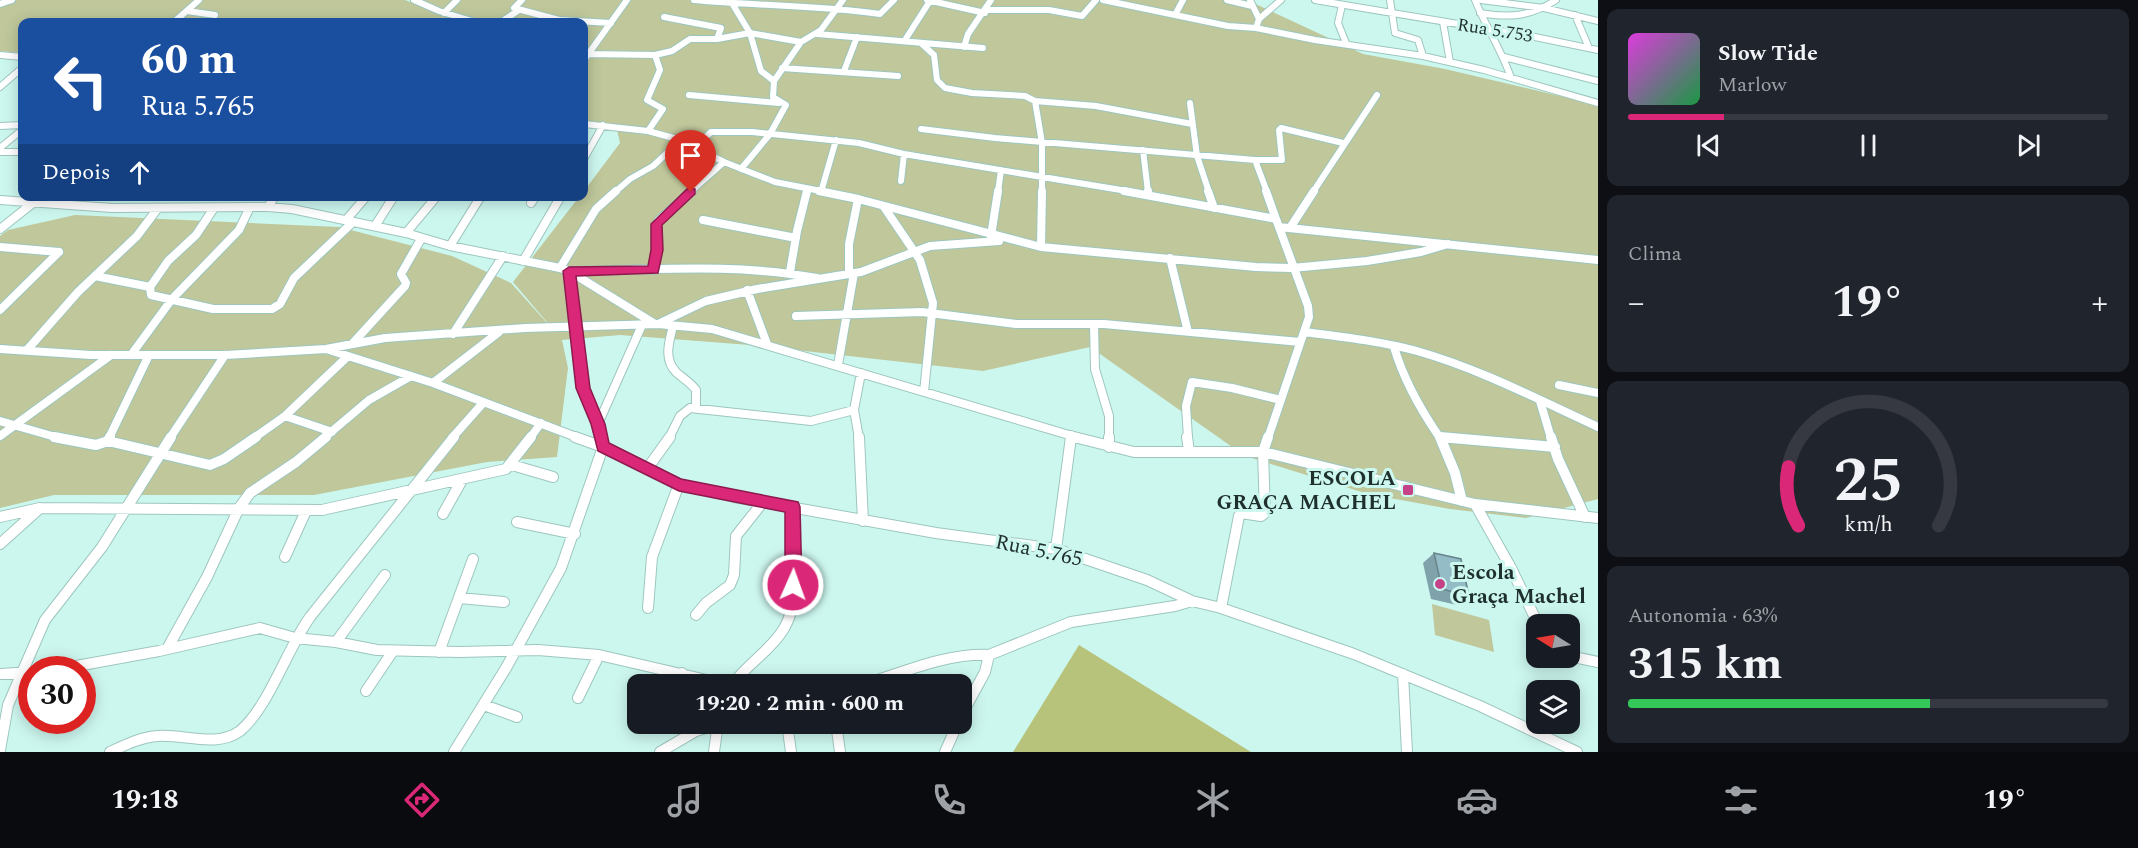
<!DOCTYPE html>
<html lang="pt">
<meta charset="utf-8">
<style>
body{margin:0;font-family:Spectral,serif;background:#20242c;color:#f1f3f6;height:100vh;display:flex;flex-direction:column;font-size:22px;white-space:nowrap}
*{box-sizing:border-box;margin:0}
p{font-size:20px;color:#9ea1a6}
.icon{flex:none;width:33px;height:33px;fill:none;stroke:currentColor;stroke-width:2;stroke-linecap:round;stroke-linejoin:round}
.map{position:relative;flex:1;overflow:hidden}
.drawer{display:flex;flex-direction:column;gap:9px;padding:9px;background:#0d0f14;width:540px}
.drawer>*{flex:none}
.top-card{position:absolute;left:18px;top:18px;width:570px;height:183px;border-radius:12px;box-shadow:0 3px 15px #0003;background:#1a4fa0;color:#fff;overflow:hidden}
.needle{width:39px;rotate:281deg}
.controls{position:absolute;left:1526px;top:614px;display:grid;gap:12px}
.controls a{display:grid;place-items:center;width:54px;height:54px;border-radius:12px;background:#171b24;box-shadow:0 3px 15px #0003;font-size:30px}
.speed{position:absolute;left:18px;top:656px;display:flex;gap:12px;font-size:30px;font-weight:700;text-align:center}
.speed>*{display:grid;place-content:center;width:78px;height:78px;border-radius:50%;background:#171b24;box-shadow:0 3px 15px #0003;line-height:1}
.speed .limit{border:9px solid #d22;background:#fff;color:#111}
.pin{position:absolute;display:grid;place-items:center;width:51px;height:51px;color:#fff;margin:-62px -26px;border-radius:50% 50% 50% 0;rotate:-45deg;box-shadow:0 0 6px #0007}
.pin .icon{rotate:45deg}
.me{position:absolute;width:66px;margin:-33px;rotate:2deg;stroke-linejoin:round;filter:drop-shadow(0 0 4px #0008)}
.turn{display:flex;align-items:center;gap:21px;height:126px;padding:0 24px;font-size:27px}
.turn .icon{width:78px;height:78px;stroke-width:2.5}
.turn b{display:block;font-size:42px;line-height:51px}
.then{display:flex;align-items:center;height:57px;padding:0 24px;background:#0003;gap:12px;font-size:22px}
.big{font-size:45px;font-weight:700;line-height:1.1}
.drawer .widget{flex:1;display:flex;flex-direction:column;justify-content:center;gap:9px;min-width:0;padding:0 21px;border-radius:12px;background:#20242c}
.drawer .dial{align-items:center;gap:0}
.dial svg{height:156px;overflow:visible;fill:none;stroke:#363941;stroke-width:7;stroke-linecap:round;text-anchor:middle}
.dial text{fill:#f1f3f6;stroke:none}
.song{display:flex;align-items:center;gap:18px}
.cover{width:72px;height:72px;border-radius:9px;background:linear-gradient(135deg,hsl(300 70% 55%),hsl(140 70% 35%))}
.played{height:6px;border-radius:3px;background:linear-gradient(90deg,#db2777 20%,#363941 20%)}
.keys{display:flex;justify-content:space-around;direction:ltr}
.heat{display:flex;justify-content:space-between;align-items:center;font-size:33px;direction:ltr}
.charge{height:9px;border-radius:4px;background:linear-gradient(90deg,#34c759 63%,#363941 0)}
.trip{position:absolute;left:627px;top:674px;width:345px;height:60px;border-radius:12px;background:#171b24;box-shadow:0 3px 15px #0003;font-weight:700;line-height:60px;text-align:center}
.menu{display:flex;height:96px;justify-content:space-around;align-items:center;background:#090b0e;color:#9ea1a6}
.menu .icon{width:42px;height:42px}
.menu .current{color:#db2777}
.menu b{font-size:27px;color:#f1f3f6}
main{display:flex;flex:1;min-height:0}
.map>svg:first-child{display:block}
.green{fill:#bfc79b}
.forest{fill:#b7c27a}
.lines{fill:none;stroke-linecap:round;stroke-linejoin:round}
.street-far2-casing{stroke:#9dc6bf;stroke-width:8}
.street-far1-casing{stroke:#9dc6bf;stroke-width:10}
.street-casing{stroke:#9dc6bf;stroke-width:12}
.street-far2{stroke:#fff;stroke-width:6}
.street-far1{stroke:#fff;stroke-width:8}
.street{stroke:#fff;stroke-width:10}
.wall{fill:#7fa2ab}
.building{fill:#94bcc7;stroke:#68848b;stroke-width:1.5}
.route{fill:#db2777;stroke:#8e194d;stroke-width:1.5}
.poi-dot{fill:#c64288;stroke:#ccf7ef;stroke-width:2}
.labels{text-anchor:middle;stroke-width:6;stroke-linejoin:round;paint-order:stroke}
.far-street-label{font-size:18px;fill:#1e2f2c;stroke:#ccf7ef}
.poi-label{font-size:21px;font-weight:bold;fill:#1e2f2c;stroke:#ccf7ef;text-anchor:end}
.street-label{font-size:21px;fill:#1e2f2c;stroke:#ccf7ef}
</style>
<main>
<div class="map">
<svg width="1598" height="752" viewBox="0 0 1598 752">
<rect width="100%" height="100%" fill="#ccf7ef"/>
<path class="green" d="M0,0H405L465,22H22V53L0,51Z
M418,0H623L596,38L624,0H1247L1363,54L1445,69L1598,105V499L1526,518L1450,509L1368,494L1245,456L1090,347L983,371L750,345L620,335L562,340L568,368L557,457L487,462L314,495H54L0,508V236L8,230L75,215L339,227L452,256L511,283L557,334L513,282L579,197L584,196V191L620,143L617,130L584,126V22H480Z
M1432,604L1489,620L1494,652L1435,635Z"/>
<path class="forest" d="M1079,645L1251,752H1013Z"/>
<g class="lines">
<defs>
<path id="street-far2" d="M414,0L439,11L475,22
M522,0L514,8L559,20L611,23
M694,0C756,6 819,5 880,14L894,0
M730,0L750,33L761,71L774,81L773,97L786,105L770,134L741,169
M927,0L985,13
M1103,0L1228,26L1256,28L1315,40L1423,56L1484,70L1598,103
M1227,0L1252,6
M1250,0L1259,19L1256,28
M1315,0L1530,36L1598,50
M1390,0L1395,33L1418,40L1423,56
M1475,0C1486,27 1502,51 1511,78
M1481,0L1544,8L1598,21
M0,4L12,0
M1342,5L1338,23L1346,43
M987,10H1049L1082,16L1096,0
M187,11L215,15
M444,13L457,0
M1480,13C1509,18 1530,17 1556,0
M1175,15L1183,0
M1575,15L1589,48
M664,17L721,28L717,39
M1259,19L1281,0
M174,22L199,0
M501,22L519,10
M1443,22L1450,62
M817,34L983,48
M905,40L930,1
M922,44L934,55L937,80L945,88L972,93L1025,96L1035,101L1096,106L1192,124
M964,47L968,34L991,0
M588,54L655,55L672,51L690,39H717L750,33L801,42
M0,55L22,57
M1504,57L1598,81
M584,60L627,0
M782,68L898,76
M844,71L857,37
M774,81L801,42L821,30L843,0
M0,87L22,68
M689,95L779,103
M1035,101L1042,143V192
M1190,103L1197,156L1209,192
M584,124L648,131L681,140L724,162L775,182L826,192
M0,126L22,125
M921,129L995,138L1255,160H1282L1279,130L1281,128L1343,143
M648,131L663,109L647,100L660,70L655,55
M695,147L711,132H752L859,143L904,154L1133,192
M0,148L22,130
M1143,150L1148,192
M0,152H22
M584,159L603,125
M1255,160L1267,192
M901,181L904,154
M615,192L630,179L653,166L681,140
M690,192L724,162
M807,192L808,189
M821,192L836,140
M998,192L1001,170
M1313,192L1377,95"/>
<path id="street-far1" d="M819,191L858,199L1041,247L1256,267L1292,268L1367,261L1421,252L1448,244
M1124,191L1276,219L1308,306L1309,317L1268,438
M1148,191V195
M1208,191L1214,208
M1266,191L1276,219
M0,200L112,208L268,207L292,209L406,233L450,246L560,268L569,271L655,324
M531,203L536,196
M268,207L275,196
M884,207L920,260L933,303L924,392
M346,220L365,198
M703,220L796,238
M375,226L394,196
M1279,227L1598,260
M1290,228L1314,191
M0,229L33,203
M406,233L437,196
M991,236L998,191
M450,246L481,196
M0,247L59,252
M1041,247L1042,191
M1170,258L1188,332
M523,261L561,196
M560,268L596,209L616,191
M654,270L658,221L692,191
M569,271L583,388L598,424L601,438
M570,271C653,270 735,263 817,278
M790,272L797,231L807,191
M849,274V244L858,199
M95,276L150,287L151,295L213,309H272L280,304L294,278L353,222
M150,287L168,261L196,235L214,208
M747,290L767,344
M0,310L59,252
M796,316L922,312L1016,324H1104L1300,342
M658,324L706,301L757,289L861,272L930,246L999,241
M1094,324L1095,369L1109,416V438
M673,326C669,342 663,360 677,373C684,379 691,383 696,390V408
M1304,332C1342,337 1380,341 1417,351C1480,369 1539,400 1598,427
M453,334L503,256
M352,344L405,286L406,283L401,274L421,239
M1394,347C1404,381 1420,409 1440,438
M0,349L91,355H225L326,349L385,338L525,328L658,324L712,329L1079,438
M326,349L433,383L579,438
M27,350L78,292L137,236L158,208
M131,355L172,299L239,230L250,207
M838,365L854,273
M433,383L499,332
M1559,385L1598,393
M1540,401L1551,438
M285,416L332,432
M0,421L59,438
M598,424L642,325
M0,436L111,355
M1440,437L1452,438
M109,438L149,355
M170,438L225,355
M254,438L285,416L347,357
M324,438L369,400L411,376
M452,438L483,403
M530,438L541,423
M669,438L680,416L690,408L811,421L854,410
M859,438L854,410L861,373
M1071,438V435
M1188,438L1186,406L1192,382L1232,388L1281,400"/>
<path id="street" d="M54,437L96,445L108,441L210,465L224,459L256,437
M601,437L603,447L679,484L734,497L936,533L1056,549L1147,580L1192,601L1221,608L1354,654L1480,706L1577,752
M859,437L863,521
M1074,437L1134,452H1263L1475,504L1598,518
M1109,437V447
M1187,437L1189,451
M1440,437L1455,473L1462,501
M1440,437L1555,447
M1551,437L1558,459L1585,517
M108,441L110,437
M512,465L553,477
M647,469L670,437
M1475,504L1511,568L1538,624
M443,514L462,480
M0,517L40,508L322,510L506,469L531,437
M517,522L575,534
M0,544L40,508
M1056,549L1071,437
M285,557L306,511
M459,598L504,602
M648,608L652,557L679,484
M1221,608L1239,516L1241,513L1261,516L1265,513L1263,452L1268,437
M696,615L706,603L730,585L734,575L736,536L763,502
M336,642L385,575
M167,649L207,577L239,508L250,493L296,462L326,437
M439,652L473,559
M1569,656L1598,662
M60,669L159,651L260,628L295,638L336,642L377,650L460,652L538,650L599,655L724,684
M0,674L32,672
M1403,674L1407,752
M676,684L682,673
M733,684C747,664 770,651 783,630C803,599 794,542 792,507
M865,684C905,672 946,653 989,655L1071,622L1175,606L1192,601
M366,691L393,651
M578,698L599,655
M484,705L517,717
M962,714L985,672L989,655
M787,723L791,752
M836,723L840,752
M0,750L8,705L45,620L102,547L171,437
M110,752C125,745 141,737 158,736C184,734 217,748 240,731C268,708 287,649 310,617L454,437
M454,752L506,668L561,568L603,447L575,437
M660,752L696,731L722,723
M714,752L718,723
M945,752L958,723"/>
</defs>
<use href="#street-far2" class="street-far2-casing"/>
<use href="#street-far1" class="street-far1-casing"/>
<use href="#street" class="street-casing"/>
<use href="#street-far2" class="street-far2"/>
<use href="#street-far1" class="street-far1"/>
<use href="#street" class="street"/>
</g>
<path class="wall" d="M1434,553L1469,596L1457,605L1431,599L1423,563Z"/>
<path class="building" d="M1434,553L1461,559L1469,596L1442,589Z"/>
<path class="route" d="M691,188L695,189V194L662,225L663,250L658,273L576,276L590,388L605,424L609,443L681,479L798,502L800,507L802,585L799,590L793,593L788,590L785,585V512L679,491L598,451L591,424L576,388L563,271L569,267L648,266L651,250V224L687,189Z"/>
<g class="poi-dot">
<rect x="1402" y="484" width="12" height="12" rx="3"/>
<circle cx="1440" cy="584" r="6"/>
</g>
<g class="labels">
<g class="far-street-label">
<text transform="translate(1495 30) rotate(9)" y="6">Rua 5.753</text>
</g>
<g class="poi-label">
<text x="1396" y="485">ESCOLA<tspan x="1396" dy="24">GRAÇA MACHEL</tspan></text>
<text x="1452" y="579" text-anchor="start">Escola<tspan x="1452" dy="24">Graça Machel</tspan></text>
</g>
<g class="street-label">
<text transform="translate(1039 550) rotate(12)" y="7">Rua 5.765</text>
</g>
</g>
</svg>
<div class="controls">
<a><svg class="needle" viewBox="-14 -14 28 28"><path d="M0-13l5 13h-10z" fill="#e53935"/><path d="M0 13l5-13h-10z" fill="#9ea1a6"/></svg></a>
<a><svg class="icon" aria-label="layers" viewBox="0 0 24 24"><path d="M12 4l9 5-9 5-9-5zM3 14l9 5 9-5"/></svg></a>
</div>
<div class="speed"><div class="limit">30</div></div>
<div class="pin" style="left:691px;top:192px;background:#d93025"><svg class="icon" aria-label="arrive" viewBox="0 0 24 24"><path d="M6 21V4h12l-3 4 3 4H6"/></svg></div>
<svg class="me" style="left:793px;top:585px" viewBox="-20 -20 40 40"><circle r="17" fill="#db2777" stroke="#fff" stroke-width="3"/><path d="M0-11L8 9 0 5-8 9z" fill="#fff"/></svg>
<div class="trip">19:20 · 2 min · 600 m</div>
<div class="top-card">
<div class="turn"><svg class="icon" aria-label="left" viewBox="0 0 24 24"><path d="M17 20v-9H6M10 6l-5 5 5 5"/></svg><div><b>60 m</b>Rua 5.765</div></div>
<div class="then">Depois<svg class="icon" aria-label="ahead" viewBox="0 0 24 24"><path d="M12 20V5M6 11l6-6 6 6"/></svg></div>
</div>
</div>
<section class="drawer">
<div class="widget">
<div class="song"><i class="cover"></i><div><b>Slow Tide</b><p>Marlow</p></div></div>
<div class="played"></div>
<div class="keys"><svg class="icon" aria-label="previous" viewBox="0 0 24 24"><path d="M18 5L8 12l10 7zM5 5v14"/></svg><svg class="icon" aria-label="pause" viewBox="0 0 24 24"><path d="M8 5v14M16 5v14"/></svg><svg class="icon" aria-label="next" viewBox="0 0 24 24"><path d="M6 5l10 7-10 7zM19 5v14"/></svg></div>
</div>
<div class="widget"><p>Clima</p>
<div class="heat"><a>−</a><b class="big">19°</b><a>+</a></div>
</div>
<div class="widget dial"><svg viewBox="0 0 100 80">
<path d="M14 69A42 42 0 1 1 86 69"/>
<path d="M14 69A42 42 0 0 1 9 39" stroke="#db2777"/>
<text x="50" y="56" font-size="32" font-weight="700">25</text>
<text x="50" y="72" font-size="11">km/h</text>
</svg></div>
<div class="widget"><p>Autonomia · 63%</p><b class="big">315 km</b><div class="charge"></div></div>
</section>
</main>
<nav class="menu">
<b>19:18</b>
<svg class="icon current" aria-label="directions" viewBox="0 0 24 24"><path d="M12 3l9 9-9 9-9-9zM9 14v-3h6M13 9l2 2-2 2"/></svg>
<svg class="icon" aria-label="music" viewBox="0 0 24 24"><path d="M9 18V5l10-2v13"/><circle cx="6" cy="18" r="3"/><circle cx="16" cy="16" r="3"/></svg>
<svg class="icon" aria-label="phone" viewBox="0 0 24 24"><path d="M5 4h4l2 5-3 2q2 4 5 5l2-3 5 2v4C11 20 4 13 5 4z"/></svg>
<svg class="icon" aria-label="climate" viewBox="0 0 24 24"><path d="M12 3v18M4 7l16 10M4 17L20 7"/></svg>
<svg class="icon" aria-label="car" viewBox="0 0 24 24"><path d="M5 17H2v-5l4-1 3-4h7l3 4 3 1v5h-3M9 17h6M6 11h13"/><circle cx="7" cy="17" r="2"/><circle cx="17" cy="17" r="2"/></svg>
<svg class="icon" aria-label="filters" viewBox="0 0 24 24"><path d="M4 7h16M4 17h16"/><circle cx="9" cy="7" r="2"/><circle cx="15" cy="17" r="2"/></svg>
<b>19°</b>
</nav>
